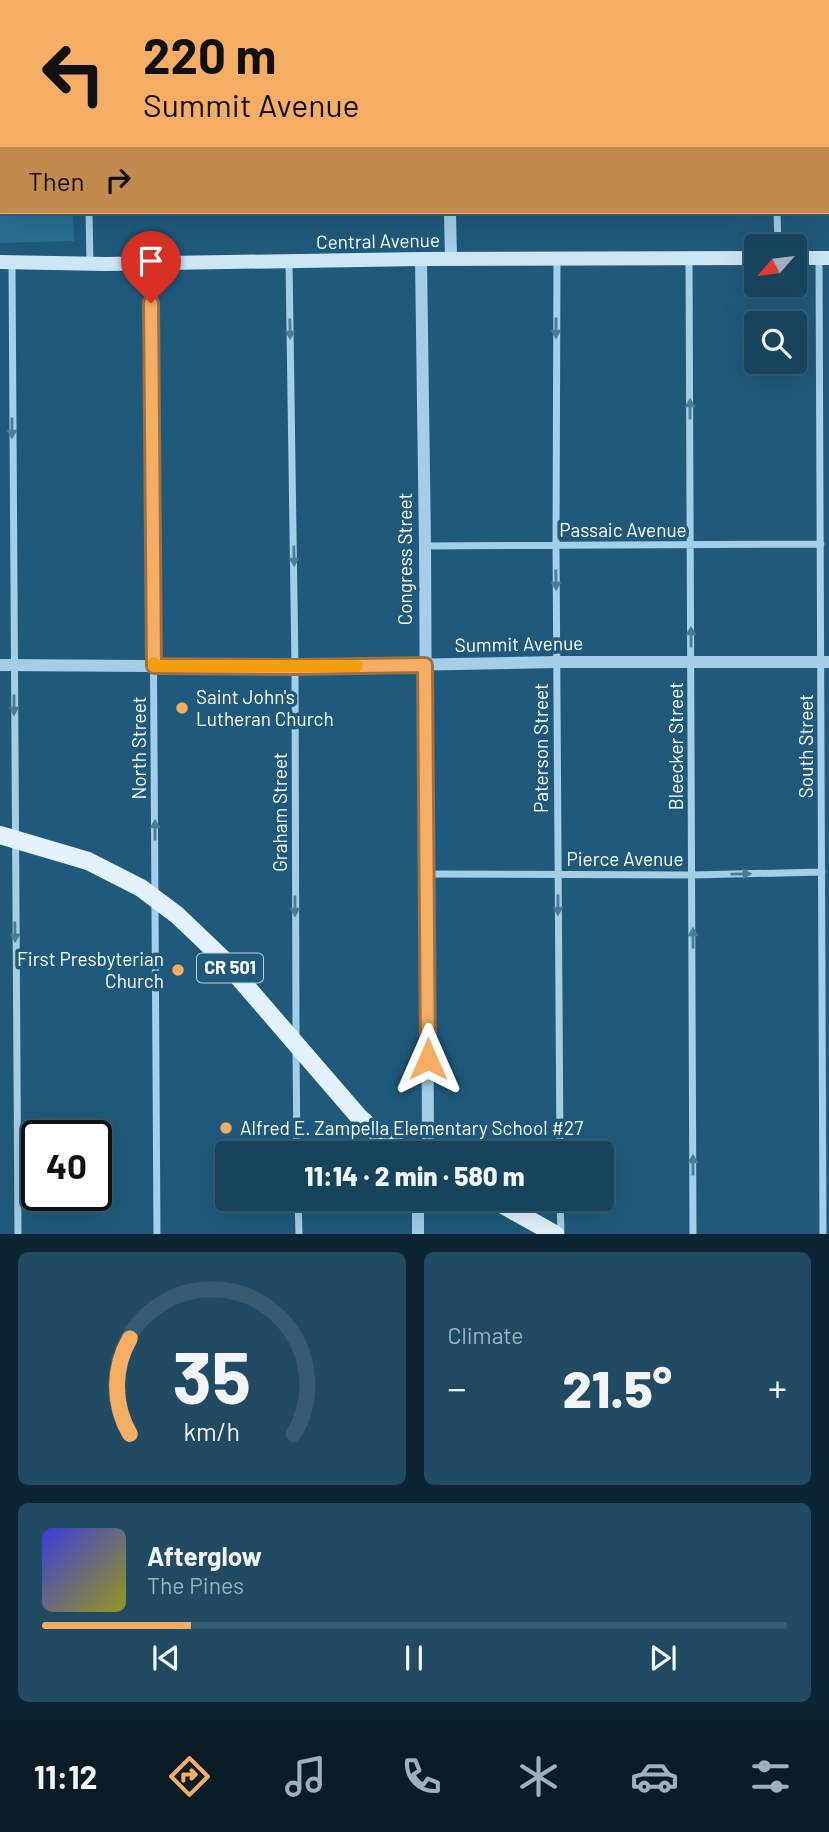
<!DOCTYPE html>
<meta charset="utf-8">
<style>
body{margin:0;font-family:Barlow,sans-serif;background:#204b63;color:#f1f3f6;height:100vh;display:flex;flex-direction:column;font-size:26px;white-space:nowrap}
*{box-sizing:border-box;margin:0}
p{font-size:23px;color:#9eb0bc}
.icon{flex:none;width:38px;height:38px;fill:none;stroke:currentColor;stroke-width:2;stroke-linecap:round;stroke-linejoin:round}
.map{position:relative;height:1234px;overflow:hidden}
.side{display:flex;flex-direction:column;gap:18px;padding:18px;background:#0d2533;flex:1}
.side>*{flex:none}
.guide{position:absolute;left:0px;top:0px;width:830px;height:214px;box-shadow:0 7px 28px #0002,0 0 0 2px #365c72;background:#f4ad62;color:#111;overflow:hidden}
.needle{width:46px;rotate:242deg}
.controls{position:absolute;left:744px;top:234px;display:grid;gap:14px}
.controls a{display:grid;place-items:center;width:63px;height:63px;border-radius:7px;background:#17445d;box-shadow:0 7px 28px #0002,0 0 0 2px #365c72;font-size:35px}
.speed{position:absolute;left:21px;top:1120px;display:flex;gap:14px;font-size:35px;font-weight:700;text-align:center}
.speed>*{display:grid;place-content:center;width:91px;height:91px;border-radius:50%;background:#17445d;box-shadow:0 7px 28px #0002,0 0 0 2px #365c72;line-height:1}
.speed .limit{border:4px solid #111;border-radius:10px;background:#fff;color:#111}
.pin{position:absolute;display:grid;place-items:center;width:60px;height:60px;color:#fff;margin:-72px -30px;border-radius:50% 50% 50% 0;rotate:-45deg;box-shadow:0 0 7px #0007}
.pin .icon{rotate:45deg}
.me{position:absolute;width:77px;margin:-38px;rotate:0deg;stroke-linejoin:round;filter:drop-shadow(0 0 5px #0008)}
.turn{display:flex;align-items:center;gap:24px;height:147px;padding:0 28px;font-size:32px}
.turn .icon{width:91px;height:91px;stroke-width:2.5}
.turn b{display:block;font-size:49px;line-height:60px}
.then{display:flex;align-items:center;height:66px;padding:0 28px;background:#0003;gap:14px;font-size:26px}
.big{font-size:52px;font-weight:800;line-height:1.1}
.side .card{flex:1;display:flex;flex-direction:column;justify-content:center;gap:10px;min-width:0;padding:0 24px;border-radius:10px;background:#204b63}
.side .dial{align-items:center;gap:0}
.dial svg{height:182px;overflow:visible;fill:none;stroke:#365c72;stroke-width:7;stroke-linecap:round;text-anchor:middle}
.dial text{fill:#f1f3f6;stroke:none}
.song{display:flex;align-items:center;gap:21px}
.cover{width:84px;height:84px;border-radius:10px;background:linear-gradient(135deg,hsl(240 70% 55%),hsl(60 70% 35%))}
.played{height:7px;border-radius:4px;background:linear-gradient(90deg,#f4ad62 20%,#365c72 20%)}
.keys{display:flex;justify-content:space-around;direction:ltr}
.heat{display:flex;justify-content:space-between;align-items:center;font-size:38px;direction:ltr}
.side .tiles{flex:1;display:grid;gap:18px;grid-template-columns:1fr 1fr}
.card:last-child{grid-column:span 2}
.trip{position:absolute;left:215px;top:1141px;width:399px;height:70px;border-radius:7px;background:#17445d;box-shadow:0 7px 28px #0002,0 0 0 2px #365c72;font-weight:800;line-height:70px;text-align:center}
.dock{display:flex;height:112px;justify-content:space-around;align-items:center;background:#091b25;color:#9eb0bc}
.dock .icon{width:49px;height:49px}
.dock .on{color:#f4ad62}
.dock b{font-size:32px;color:#f1f3f6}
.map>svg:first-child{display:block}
.park{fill:#296e94}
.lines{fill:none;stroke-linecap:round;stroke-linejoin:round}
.minor{stroke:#a2cee7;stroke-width:7}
.tertiary{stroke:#a2cee7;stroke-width:12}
.secondary{stroke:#cce6f5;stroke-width:14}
.primary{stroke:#e3f2fd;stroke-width:18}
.oneway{fill:#467d9c}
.route-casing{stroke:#9f7040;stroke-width:18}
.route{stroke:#f4ad62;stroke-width:12}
.slow{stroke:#f59e0b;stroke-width:12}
.poi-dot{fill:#f4ad62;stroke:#1f5a7c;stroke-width:2.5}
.labels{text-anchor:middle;stroke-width:7;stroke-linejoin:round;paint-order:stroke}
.shield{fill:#1f5a7c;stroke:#bcced8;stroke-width:2}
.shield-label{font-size:18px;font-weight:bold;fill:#fff}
.street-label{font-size:19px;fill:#fff;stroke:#1f5a7c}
.poi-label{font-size:19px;fill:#fff;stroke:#1f5a7c;text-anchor:start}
</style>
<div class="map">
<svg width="829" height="1234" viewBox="0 0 829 1234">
<rect width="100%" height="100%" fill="#1f5a7c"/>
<path class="park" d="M0,0H69V2H2V212H73L74,241L0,243Z"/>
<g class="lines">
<path class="minor" d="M83,0V2
M770,0V2
M828,105H829
M89,212L90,263
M777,212L778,247
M557,259L556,546L560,1153
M689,259L693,1234
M819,259L823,1234
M289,261L295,667L296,1037
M12,263L18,1234
M151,263L157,1234
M425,546L821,544
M427,874L692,875L822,872
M296,1049L297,1153
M298,1199L299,1234
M560,1199L561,1234"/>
<path class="tertiary" d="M443,0V2
M450,212L451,259
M421,259L425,546L428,1139L425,1153
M0,665L295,667L557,662H829
M418,1199V1234"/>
<path class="secondary" d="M794,258H829
M0,262L106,264L421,259L756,258"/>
<path class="primary" d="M0,835L88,861L141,888L177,915L221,957L359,1117L377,1133L409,1153
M492,1199L555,1234"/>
</g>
<defs><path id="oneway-solid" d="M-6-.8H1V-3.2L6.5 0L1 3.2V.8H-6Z" transform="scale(1.75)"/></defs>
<g class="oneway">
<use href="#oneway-solid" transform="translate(556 328) rotate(90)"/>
<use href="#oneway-solid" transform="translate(290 329) rotate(89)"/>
<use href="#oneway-solid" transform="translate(690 409) rotate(-90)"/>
<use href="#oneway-solid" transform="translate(12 428) rotate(90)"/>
<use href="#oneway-solid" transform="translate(294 556) rotate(89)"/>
<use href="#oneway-solid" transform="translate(556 580) rotate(89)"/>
<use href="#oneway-solid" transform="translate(691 637) rotate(-90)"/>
<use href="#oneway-solid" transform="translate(14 705) rotate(90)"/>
<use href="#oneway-solid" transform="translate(155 830) rotate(-90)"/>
<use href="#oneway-solid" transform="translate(741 874) rotate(-1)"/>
<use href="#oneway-solid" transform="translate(558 905) rotate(90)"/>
<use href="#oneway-solid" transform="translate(295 906) rotate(90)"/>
<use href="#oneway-solid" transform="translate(15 932) rotate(89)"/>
<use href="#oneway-solid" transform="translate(693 938) rotate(-90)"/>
<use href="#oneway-solid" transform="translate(693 1165) rotate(-90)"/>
</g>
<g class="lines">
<defs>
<path id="route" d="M151,303L154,666L295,667L425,665L428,1059"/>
</defs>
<use href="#route" class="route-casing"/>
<use href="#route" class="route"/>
<path class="slow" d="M154,663V666H357"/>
</g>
<g class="poi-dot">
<circle cx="182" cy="708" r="7"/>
<circle cx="178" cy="970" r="7"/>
<circle cx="226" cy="1128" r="7"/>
</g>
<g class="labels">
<rect class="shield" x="197" y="953.5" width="66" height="29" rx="5"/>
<g class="shield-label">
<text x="230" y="974">CR 501</text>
</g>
<g class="street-label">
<text transform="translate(378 241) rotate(-1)" y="7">Central Avenue</text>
<text x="623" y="537">Passaic Avenue</text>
<text transform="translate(405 559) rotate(-90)" y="7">Congress Street</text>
<text transform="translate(519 644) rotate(-1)" y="7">Summit Avenue</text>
<text transform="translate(676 746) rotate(-90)" y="7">Bleecker Street</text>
<text transform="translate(806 746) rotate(-90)" y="7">South Street</text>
<text transform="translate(139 748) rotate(-90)" y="7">North Street</text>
<text transform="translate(541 748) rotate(-90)" y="7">Paterson Street</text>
<text transform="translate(280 812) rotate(-90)" y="7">Graham Street</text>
<text x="625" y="866">Pierce Avenue</text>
</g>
<g class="poi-label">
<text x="196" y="704">Saint John's<tspan x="196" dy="22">Lutheran Church</tspan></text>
<text x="164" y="966" text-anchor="end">First Presbyterian<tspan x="164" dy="22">Church</tspan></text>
<text x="240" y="1135">Alfred E. Zampella Elementary School #27</text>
</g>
</g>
</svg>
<div class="controls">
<a><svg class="needle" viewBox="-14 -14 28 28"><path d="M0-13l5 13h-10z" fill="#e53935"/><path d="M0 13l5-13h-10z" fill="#9eb0bc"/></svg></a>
<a><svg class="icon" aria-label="search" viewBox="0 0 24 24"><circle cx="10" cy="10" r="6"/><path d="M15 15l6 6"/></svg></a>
</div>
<div class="speed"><div class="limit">40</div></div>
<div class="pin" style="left:151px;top:303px;background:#d93025"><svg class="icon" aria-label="arrive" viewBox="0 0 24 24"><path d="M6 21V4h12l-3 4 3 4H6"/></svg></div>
<svg class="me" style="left:428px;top:1059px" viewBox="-20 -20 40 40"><path d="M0-17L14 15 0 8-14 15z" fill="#f4ad62" stroke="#fff" stroke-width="4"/></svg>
<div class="trip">11:14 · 2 min · 580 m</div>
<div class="guide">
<div class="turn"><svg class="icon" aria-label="left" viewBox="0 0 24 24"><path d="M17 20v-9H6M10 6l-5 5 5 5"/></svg><div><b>220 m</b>Summit Avenue</div></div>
<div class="then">Then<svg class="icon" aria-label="right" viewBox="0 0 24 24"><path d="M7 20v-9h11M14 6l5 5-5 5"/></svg></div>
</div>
</div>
<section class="side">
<div class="tiles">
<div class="card dial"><svg viewBox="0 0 100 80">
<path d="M14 69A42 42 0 1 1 86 69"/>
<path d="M14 69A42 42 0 0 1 14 27" stroke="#f4ad62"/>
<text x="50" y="56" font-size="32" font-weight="700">35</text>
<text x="50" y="72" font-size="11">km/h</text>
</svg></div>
<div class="card"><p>Climate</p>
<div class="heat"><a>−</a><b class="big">21.5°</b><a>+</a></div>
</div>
<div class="card">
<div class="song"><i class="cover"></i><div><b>Afterglow</b><p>The Pines</p></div></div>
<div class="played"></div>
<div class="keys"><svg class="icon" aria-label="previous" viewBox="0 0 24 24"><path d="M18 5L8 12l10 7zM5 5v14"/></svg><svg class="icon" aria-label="pause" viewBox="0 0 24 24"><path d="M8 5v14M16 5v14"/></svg><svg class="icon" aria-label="next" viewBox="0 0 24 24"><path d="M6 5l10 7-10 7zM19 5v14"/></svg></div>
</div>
</div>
</section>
<nav class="dock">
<b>11:12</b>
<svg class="icon on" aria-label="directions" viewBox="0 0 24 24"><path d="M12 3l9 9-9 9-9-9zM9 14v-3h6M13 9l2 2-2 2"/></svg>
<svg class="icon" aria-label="music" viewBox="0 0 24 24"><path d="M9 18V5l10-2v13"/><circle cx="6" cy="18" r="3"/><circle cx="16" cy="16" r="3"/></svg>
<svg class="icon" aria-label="phone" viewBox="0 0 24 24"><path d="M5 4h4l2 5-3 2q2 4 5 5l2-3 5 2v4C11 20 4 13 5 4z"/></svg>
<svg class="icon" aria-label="climate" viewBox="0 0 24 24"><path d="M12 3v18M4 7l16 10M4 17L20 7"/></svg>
<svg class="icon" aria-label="car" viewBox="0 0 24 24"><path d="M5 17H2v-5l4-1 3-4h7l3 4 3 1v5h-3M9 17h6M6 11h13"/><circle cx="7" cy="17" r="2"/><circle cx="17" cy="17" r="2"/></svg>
<svg class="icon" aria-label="filters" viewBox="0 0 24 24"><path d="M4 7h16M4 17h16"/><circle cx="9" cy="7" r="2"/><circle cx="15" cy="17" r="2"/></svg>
</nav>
